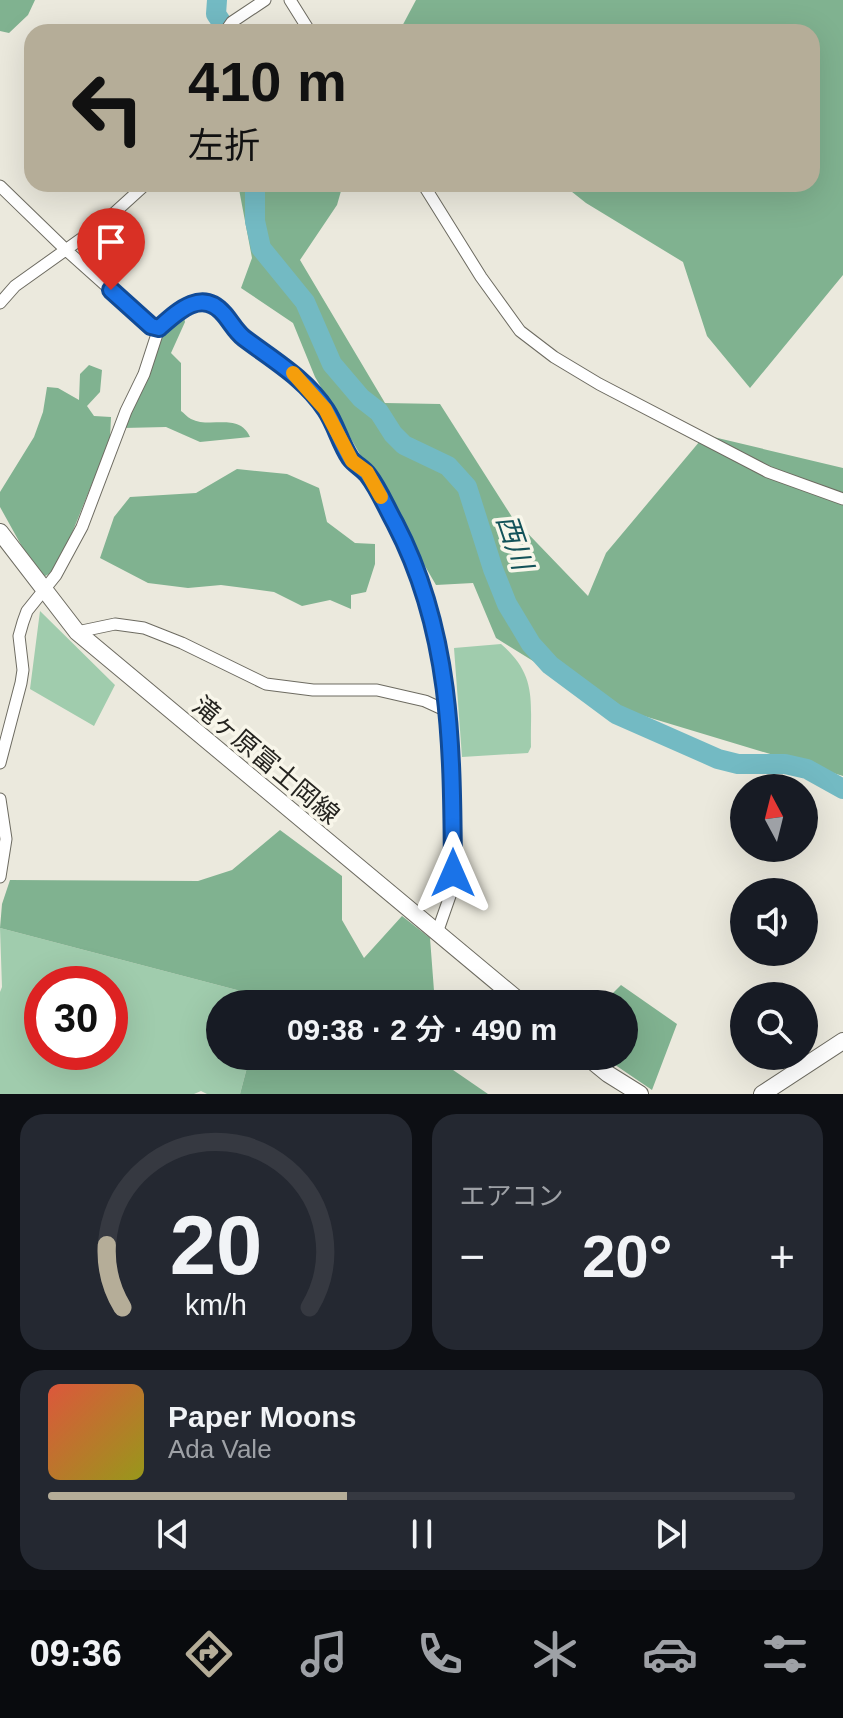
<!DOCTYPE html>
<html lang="ja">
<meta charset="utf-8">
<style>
body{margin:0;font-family:Helvetica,"Noto Sans JP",sans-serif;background:#242831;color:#f1f3f6;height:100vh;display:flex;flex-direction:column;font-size:30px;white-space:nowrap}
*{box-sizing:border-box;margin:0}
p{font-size:26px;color:#9ea1a6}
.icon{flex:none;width:44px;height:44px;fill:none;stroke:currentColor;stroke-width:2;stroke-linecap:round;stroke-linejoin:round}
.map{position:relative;height:1094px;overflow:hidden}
.sheet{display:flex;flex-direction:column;gap:20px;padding:20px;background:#0d0f14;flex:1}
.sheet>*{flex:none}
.banner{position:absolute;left:24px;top:24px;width:796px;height:168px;border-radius:24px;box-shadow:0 8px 32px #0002;background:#b5ad98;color:#111;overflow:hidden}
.needle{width:52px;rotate:353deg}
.tools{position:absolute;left:730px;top:774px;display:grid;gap:16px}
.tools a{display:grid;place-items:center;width:88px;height:88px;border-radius:50%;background:#171b24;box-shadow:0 8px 32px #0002;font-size:40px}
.speed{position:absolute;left:24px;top:966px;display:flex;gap:16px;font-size:40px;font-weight:700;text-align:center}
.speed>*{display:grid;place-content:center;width:104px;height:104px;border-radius:50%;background:#171b24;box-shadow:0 8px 32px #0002;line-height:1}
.speed .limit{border:12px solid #d22;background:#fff;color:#111}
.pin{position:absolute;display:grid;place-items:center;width:68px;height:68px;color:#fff;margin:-82px -34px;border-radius:50% 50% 50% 0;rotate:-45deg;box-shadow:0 0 8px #0007}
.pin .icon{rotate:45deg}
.me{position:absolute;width:88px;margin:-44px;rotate:0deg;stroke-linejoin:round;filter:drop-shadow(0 0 6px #0008)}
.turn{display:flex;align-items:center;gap:28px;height:168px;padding:0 32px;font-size:36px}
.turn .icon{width:104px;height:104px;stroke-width:2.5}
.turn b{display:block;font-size:56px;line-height:68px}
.big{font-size:60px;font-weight:600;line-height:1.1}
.sheet .card{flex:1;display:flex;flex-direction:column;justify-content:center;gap:12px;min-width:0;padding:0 28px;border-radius:24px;background:#242831}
.sheet .dial{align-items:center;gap:0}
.dial svg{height:208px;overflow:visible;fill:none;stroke:#363941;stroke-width:7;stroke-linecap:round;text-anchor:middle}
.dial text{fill:#f1f3f6;stroke:none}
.song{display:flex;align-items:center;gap:24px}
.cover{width:96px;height:96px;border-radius:12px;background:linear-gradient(135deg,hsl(10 70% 55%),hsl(60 70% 35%))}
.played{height:8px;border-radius:4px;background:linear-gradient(90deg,#b5ad98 40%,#363941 40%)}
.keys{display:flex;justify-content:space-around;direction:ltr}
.heat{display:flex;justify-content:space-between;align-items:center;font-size:44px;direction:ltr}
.sheet .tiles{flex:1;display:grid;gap:20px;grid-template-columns:1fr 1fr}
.card:last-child{grid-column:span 2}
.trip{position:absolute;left:206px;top:990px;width:432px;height:80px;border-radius:40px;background:#171b24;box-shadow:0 8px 32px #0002;font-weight:600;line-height:80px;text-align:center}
.tab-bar{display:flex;height:128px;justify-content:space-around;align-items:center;background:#090b0e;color:#9ea1a6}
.tab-bar .icon{width:56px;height:56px}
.tab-bar .active{color:#b5ad98}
.tab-bar b{font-size:36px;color:#f1f3f6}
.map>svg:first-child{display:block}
.green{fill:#a0ccad;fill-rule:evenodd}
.forest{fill:#80b290}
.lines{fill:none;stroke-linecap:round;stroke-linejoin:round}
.river{stroke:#73bac3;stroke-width:20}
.street-casing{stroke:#6d6b61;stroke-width:13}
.secondary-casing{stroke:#6d6b61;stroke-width:18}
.street{stroke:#fff;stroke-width:11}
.secondary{stroke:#fff;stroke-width:16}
.route-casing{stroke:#114b97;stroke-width:20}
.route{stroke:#1a73e8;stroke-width:14}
.slow{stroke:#f59e0b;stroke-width:14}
.labels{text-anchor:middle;stroke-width:7;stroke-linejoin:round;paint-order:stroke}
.street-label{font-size:26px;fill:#252420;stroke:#f8f6ea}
.water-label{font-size:28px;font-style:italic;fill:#135259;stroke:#f8f6ea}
</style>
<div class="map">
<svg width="843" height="1094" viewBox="0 0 843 1094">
<rect width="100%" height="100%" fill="#ebe9dd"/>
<path class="green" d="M40,611L115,685L94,726L30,689Z
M501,644C538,676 530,701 531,747L528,753L462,757L454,648Z
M0,928L264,997L263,1004H220V1056H250L240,1094H207L201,1091L194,1094H0V992L2,987ZM42,984H110V1052H42Z"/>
<path class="forest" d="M0,0H35L28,15L9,33L0,31Z
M416,0H843V275L750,388L707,336L683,262L586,203L562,184H812V32H399Z
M238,184H343L337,205L300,260L385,403L440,404L512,517L588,596L606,553L705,435L843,468V776L601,703L496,638L473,583L436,585L315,377L293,323L241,288L252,258Z
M183,312L185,322L171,353L181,363V411C184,413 187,417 191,419C210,429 239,412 250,437L200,442L166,427L123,428C140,387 151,344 183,312Z
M89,365L102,370L100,392L87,406L94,416L111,417L110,439L66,548L54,571L40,579L0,507V492L34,437L43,412L47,387L58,388L79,400L80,374Z
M237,469L287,474L319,488L327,522L355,543L375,544V564L366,592L351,595V609L330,600L302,606L274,592L221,585L188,588L148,583L100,558L114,517L130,497L196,493Z
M280,830L342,876V920L364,958L402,916L430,938L435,1004H263L264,997L0,928L2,904L10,880L198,881L232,870Z
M621,985L677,1024L652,1090L602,1056H624V1004H602Z
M250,1056H440V1061L488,1094H240Z"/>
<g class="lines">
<path class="river" d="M217,0L216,14L228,32
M255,184V221L261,248L305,302L332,364L361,398L379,412L393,434L404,445L448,466L467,487L493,569L507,604L531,644L550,665L616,714L718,759L738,764H785L807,769L843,789"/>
<defs>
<path id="street" d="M290,0L310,32
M225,32L232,22L265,0
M423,184L481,277L520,331L554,357L599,384L768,472L843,499
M0,186L65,249L151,326L159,328L190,304L203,301L222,311L241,336L290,370L325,409L352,461L367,472L402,537L424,585L437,635L449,712L452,758L453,873L451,893L437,933
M0,303L15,286L102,224L146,184
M77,632L115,624L144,628L182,643L266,684L313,690H377L425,701L449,712
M0,763L21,683L23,670L19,636L23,622L27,611L56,575L82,527L126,411L144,374L159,328
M0,799L6,839L0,877"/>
<path id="secondary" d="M0,532L77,632L523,1004
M586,1056L608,1074L640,1094
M762,1094L843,1041"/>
</defs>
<use href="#street" class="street-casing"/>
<use href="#secondary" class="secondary-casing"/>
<use href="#street" class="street"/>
<use href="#secondary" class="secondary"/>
</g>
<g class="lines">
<defs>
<path id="route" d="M111,290L151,326L159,328C178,311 202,288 224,314C231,322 236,332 244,338C273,360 305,378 326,410C336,425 340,443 350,458C355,465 363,468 368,475C379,489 386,507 395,523C453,634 452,751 453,873"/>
</defs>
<use href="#route" class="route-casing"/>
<use href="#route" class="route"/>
<path class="slow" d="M293,373L325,409L352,461L367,472L381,497"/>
</g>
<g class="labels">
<g class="street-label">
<text transform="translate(266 760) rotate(40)" y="9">滝ヶ原富士岡線</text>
</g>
<g class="water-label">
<text transform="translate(515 542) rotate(71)" y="10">西川</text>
</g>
</g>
</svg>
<div class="tools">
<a><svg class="needle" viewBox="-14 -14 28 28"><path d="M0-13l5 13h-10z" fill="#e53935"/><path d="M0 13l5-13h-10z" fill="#9ea1a6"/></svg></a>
<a><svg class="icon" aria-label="sound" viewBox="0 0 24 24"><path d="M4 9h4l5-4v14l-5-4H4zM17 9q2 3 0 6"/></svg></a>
<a><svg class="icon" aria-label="search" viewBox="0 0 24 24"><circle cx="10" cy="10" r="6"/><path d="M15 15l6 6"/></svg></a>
</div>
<div class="speed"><div class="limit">30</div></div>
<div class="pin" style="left:111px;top:290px;background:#d93025"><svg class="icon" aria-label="arrive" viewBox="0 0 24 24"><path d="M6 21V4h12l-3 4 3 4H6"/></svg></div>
<svg class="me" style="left:453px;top:873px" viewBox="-20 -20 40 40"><path d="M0-17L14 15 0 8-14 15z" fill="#1a73e8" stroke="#fff" stroke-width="4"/></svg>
<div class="trip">09:38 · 2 分 · 490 m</div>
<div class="banner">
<div class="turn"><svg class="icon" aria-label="left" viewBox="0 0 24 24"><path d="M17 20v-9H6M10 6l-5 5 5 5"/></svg><div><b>410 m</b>左折</div></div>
</div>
</div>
<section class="sheet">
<div class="tiles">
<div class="card dial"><svg viewBox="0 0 100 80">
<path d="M14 69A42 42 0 1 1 86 69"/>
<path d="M14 69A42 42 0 0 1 8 45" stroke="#b5ad98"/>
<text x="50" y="56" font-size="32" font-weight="700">20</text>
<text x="50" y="72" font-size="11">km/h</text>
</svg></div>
<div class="card"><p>エアコン</p>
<div class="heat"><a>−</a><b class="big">20°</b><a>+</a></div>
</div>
<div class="card">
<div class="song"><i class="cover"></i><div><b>Paper Moons</b><p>Ada Vale</p></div></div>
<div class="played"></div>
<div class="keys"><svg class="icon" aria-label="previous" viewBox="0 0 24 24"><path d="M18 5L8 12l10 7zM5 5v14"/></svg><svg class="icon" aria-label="pause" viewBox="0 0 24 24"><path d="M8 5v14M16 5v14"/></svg><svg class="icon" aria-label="next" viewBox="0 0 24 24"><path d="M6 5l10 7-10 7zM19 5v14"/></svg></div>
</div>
</div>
</section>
<nav class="tab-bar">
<b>09:36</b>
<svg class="icon active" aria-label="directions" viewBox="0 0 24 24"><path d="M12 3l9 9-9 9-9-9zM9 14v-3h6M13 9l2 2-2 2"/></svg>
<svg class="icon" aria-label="music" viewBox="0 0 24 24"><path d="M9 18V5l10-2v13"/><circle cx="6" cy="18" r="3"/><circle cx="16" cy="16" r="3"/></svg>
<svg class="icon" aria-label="phone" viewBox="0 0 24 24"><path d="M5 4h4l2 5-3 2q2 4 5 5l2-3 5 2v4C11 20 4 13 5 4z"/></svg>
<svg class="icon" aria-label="climate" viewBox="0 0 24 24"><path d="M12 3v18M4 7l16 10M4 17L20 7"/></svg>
<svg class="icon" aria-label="car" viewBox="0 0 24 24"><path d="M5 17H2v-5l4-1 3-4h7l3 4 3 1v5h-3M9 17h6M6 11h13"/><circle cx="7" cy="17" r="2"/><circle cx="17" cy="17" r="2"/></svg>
<svg class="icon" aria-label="filters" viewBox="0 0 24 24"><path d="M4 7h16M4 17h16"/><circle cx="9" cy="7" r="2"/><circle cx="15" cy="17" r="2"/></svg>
</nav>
